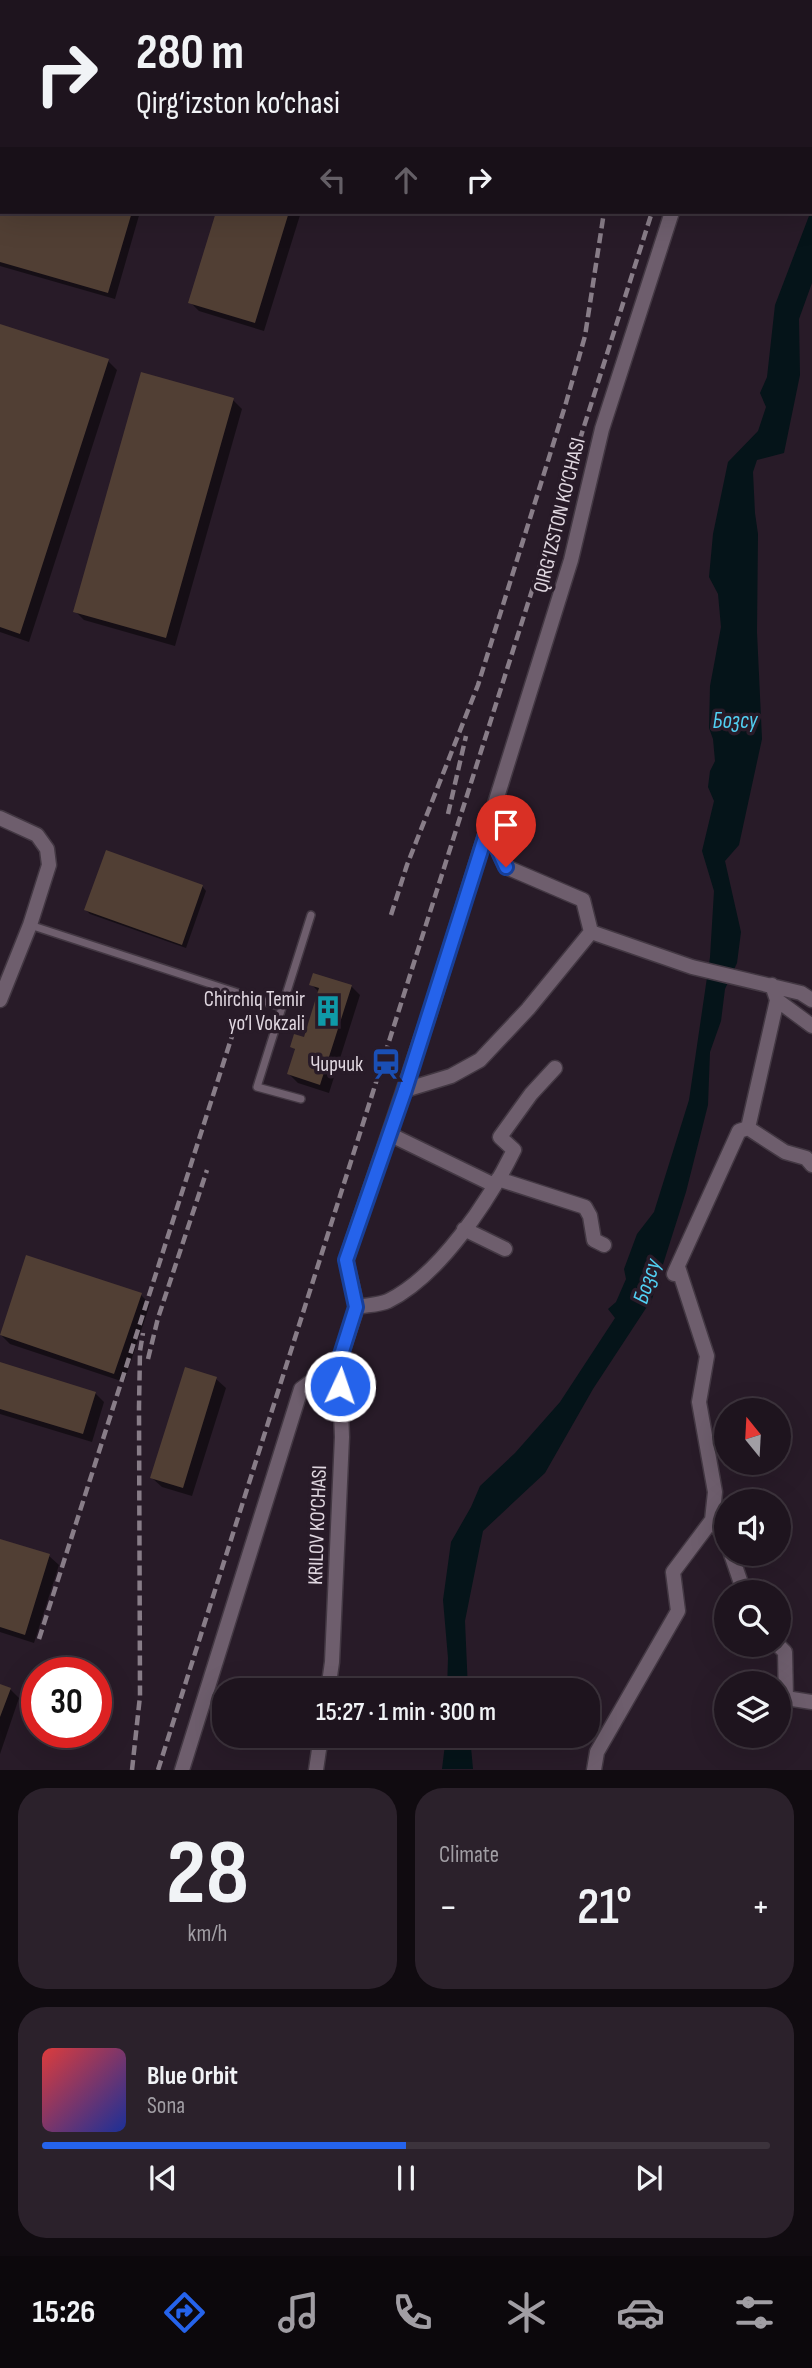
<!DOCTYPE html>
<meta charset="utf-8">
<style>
body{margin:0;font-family:"Sofia Sans Condensed",sans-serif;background:#2b212b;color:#f1f3f6;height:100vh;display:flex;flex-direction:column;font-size:26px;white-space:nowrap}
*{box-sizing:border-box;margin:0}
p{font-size:23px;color:#a19ea4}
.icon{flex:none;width:38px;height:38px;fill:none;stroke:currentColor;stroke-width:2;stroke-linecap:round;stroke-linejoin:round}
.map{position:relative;height:1770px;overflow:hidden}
.panel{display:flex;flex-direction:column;gap:18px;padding:18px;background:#100b10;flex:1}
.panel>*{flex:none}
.banner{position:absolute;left:0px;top:0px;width:812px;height:214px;box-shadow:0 7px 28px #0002,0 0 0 2px #3c333c;background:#1e141e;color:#f1f3f6;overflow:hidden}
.needle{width:46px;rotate:342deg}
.fabs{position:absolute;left:714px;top:1398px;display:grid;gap:14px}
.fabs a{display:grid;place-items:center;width:77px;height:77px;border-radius:50%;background:#1e141e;box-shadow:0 7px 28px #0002,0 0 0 2px #3c333c;font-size:35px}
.speed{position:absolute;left:21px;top:1657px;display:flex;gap:14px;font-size:35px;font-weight:700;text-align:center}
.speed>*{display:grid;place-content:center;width:91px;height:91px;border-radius:50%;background:#1e141e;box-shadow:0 7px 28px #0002,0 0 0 2px #3c333c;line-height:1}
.speed .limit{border:10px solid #d22;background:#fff;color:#111}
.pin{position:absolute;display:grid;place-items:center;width:60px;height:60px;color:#fff;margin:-72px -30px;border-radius:50% 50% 50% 0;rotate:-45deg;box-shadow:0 0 7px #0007}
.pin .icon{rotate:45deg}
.me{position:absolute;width:77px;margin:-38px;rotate:3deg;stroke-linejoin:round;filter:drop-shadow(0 0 5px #0008)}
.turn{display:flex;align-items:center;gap:24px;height:147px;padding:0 21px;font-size:32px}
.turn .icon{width:91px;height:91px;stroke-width:2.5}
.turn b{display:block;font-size:49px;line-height:60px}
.lanes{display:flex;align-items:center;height:66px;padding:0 21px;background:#0003;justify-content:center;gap:35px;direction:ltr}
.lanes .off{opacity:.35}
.big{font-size:52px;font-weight:600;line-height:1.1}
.panel .card{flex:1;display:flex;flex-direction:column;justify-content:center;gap:10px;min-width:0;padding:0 24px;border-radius:28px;background:#2b212b}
.panel .dial{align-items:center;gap:0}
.dial b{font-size:91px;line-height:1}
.song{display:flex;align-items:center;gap:21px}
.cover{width:84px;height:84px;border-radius:10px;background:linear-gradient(135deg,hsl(0 70% 55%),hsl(230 70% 35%))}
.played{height:7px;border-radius:4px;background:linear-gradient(90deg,#2563eb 50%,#3c333c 50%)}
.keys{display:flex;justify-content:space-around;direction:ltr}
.heat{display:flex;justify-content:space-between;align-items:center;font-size:38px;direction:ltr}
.panel .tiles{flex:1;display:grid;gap:18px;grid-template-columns:1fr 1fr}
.card:last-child{grid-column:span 2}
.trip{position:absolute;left:212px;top:1678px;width:388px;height:70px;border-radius:28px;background:#1e141e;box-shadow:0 7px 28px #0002,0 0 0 2px #3c333c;font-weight:600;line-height:70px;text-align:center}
.tab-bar{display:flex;height:112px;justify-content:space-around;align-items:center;background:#0c080c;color:#a19ea4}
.tab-bar .icon{width:49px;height:49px}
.tab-bar .on{color:#2563eb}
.tab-bar b{font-size:32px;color:#f1f3f6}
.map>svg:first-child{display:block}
.water{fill:#051419}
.shadow{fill:#0007}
.building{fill:#513f34}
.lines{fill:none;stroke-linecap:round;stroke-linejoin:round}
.service-casing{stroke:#433843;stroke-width:10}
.minor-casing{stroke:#433843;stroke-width:17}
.service{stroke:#6e5e6d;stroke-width:7}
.minor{stroke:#6e5e6d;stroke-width:14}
.rail{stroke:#887d88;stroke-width:4.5;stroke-dasharray:10 5;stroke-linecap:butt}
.route-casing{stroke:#184099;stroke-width:18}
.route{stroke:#2563eb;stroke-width:12}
.labels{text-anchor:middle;stroke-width:7;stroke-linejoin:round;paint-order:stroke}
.street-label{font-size:21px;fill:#e0d7e0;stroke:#281b28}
.poi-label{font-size:21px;fill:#e0d7e0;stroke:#281b28;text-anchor:end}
.water-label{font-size:23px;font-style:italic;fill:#51d0f3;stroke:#281b28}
</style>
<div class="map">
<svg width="812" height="1770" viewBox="0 0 812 1770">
<rect width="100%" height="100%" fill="#281b28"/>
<path class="water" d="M812,208V283L799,319L800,375L784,453L757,460L753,472L755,513L758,534L757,632L762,739L739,845L725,861L741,932L737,963L725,989L721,1021L710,1052L708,1105L686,1192L652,1299L593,1389L545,1473L483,1531L465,1621L468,1690H447L448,1658L443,1600L451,1542L471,1507L480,1486L515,1453L560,1402L615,1318L608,1309L616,1302L626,1279L624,1269L637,1234L654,1212L689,1100L710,957L714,891L702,851L714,801L708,787L710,771L715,761L713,739L709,728L710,686L721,627L718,594L709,577L713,534L728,462L758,431L766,407L760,393L767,377L775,305Z
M446,1736H470L473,1769H442Z"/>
<path class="shadow" d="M36,0H201L200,2H36Z
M2,120V212H140L115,299L0,266V126Z
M217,212H301L264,331L199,311L190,302Z
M0,326L108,361L117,370L29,642L0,632Z
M233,400L242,409L175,646L84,620L75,611Z
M202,886L206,891L186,948L90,914L86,910Z
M311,984L351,986L360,995L329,1093L298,1083L289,1074L296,1051L292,1046L305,1039L320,993Z
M141,1295L150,1304L124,1382L10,1344L1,1335Z
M0,1364L95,1393L104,1402L92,1442L0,1414Z
M216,1379L226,1388L192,1496L162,1487L152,1478Z
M1,1541L49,1556L59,1565L34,1643L0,1632Z
M0,1686L10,1689L19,1698L0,1754Z"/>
<path class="building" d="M0,212H132L108,293L0,262Z
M216,212H289L255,323L188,303Z
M0,324L109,359L20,634L0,627Z
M141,372L234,398L166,638L73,612Z
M106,850L203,885L182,945L84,910Z
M313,973L352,985L320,1085L287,1074L295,1049L290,1047L294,1034L304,1037L319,988L309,985Z
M26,1255L142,1293L114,1374L0,1335Z
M0,1362L96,1392L83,1434L0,1409Z
M185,1367L217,1377L183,1488L150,1478Z
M0,1539L50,1554L25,1635L0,1627Z
M0,1684L11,1688L0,1717Z"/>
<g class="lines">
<defs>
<path id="service" d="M7,2V0
M0,24L2,18
M30,925L281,1007
M301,1099L257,1087L311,915"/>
<path id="minor" d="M738,2L739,0
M0,818L37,835L47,849L49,865L30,925L0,1000
M487,828L506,867L583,900L591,932
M591,932L692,967L801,993L812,1000
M777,1000L812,1026
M405,1090L451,1076L480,1060L528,1009L591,932
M748,1128L785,1152L806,1158L812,1165
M389,1134L494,1185
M498,1179L585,1207L590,1216L594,1240L604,1245
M464,1229L505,1249
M674,1274L739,1131L748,1128L777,1000L772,985
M357,1307C366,1305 379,1305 388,1301C439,1276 489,1201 514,1150L500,1137L531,1094L555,1068
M712,1520L726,1539
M731,1554L744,1592
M778,1645L785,1652L786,1698L812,1702
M328,1690L332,1662L342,1437L339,1361L357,1307L346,1260L430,1012L571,560L602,429L672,212
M182,1770L301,1389L339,1361
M316,1770L321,1736
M594,1770L597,1752L678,1611L673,1572L712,1520L715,1492L699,1402L707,1356L678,1267"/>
</defs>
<use href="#service" class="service-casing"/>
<use href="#minor" class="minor-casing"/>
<use href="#service" class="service"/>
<use href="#minor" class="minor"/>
<path class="rail" d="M719,2L720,0
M448,814L466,736
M391,915L407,865L478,685L566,403L585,336L604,212
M148,1359L158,1318L207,1170
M39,1639L233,1033
M132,1770L140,1696L139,1407L140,1351L143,1333
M158,1770L652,212"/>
</g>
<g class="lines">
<defs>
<path id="route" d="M340,1386L339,1361L356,1307L346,1260L405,1090L488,828L506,867"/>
</defs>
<use href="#route" class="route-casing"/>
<use href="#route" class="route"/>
</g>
<defs>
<symbol id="building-bare" viewBox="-9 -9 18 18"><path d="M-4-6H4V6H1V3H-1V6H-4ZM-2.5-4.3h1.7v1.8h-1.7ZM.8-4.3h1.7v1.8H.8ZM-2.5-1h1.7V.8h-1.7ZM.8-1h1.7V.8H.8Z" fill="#0f9aa8" stroke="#281b28" stroke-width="2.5" paint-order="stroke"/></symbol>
<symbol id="station-bare" viewBox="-9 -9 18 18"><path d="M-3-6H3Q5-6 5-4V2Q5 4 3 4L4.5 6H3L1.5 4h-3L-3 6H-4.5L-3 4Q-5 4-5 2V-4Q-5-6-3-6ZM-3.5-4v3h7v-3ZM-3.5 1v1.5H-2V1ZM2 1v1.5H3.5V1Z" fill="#1a4fb4" stroke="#281b28" stroke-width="2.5" paint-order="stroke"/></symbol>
</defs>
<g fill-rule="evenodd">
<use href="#building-bare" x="306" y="989" width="44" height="44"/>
<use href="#station-bare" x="364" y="1042" width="44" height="44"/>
</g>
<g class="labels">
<g class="street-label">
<text transform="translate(559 515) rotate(-76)" y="7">QIRG‘IZSTON KO‘CHASI</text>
<text transform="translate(317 1525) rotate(-88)" y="7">KRILOV KO‘CHASI</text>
</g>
<g class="poi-label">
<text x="305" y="1006">Chirchiq Temir<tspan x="305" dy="24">yo‘l Vokzali</tspan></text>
<text x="363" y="1071">Чирчик</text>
</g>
<g class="water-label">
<text x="735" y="728">Бозсу</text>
<text transform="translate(646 1281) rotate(-72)" y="8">Бозсу</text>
</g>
</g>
</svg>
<div class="fabs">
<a><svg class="needle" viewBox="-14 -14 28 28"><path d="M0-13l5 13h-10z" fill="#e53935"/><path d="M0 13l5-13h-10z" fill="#a19ea4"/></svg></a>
<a><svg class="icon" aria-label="sound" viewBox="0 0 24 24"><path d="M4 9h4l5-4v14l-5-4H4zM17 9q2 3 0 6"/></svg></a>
<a><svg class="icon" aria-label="search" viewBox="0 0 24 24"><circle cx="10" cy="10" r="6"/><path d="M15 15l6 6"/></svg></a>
<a><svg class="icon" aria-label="layers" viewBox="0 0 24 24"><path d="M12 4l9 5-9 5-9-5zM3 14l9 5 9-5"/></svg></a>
</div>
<div class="speed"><div class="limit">30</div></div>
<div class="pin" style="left:506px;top:867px;background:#d93025"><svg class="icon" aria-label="arrive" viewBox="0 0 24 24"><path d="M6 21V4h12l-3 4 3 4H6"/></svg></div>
<svg class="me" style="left:340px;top:1386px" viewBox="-20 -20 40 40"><circle r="17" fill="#2563eb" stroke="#fff" stroke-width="3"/><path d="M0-11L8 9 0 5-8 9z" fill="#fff"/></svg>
<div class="trip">15:27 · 1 min · 300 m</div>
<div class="banner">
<div class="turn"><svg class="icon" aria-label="right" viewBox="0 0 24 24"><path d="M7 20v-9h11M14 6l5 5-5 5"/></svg><div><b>280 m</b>Qirg‘izston ko‘chasi</div></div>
<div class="lanes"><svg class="icon off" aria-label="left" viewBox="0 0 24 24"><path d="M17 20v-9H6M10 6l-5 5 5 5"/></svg><svg class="icon off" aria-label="ahead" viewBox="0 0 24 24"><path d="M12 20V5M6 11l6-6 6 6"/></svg><svg class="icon" aria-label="right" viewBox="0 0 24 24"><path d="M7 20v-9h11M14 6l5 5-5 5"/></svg></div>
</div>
</div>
<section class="panel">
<div class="tiles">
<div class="card dial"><b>28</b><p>km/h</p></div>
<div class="card"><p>Climate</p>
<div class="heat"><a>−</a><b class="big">21°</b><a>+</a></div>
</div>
<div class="card">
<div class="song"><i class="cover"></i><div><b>Blue Orbit</b><p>Sona</p></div></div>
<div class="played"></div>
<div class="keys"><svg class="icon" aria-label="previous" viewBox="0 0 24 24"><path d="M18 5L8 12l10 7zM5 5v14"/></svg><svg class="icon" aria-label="pause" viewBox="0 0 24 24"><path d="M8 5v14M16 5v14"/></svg><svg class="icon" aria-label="next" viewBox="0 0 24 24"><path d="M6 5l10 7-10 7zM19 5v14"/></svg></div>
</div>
</div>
</section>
<nav class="tab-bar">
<b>15:26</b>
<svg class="icon on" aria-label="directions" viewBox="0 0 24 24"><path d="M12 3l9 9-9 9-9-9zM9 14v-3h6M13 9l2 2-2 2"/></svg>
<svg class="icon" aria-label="music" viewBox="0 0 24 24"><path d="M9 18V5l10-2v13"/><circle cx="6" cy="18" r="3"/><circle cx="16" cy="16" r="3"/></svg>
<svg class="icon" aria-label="phone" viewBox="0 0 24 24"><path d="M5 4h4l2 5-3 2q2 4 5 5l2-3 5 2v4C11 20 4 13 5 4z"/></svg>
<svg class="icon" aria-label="climate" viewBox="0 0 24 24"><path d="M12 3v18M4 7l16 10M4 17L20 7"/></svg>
<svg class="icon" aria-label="car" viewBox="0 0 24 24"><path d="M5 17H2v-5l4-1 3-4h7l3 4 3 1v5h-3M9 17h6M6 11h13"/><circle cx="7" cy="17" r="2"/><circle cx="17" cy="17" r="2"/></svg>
<svg class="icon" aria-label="filters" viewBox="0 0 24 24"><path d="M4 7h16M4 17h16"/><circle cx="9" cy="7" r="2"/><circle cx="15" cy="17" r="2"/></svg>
</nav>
